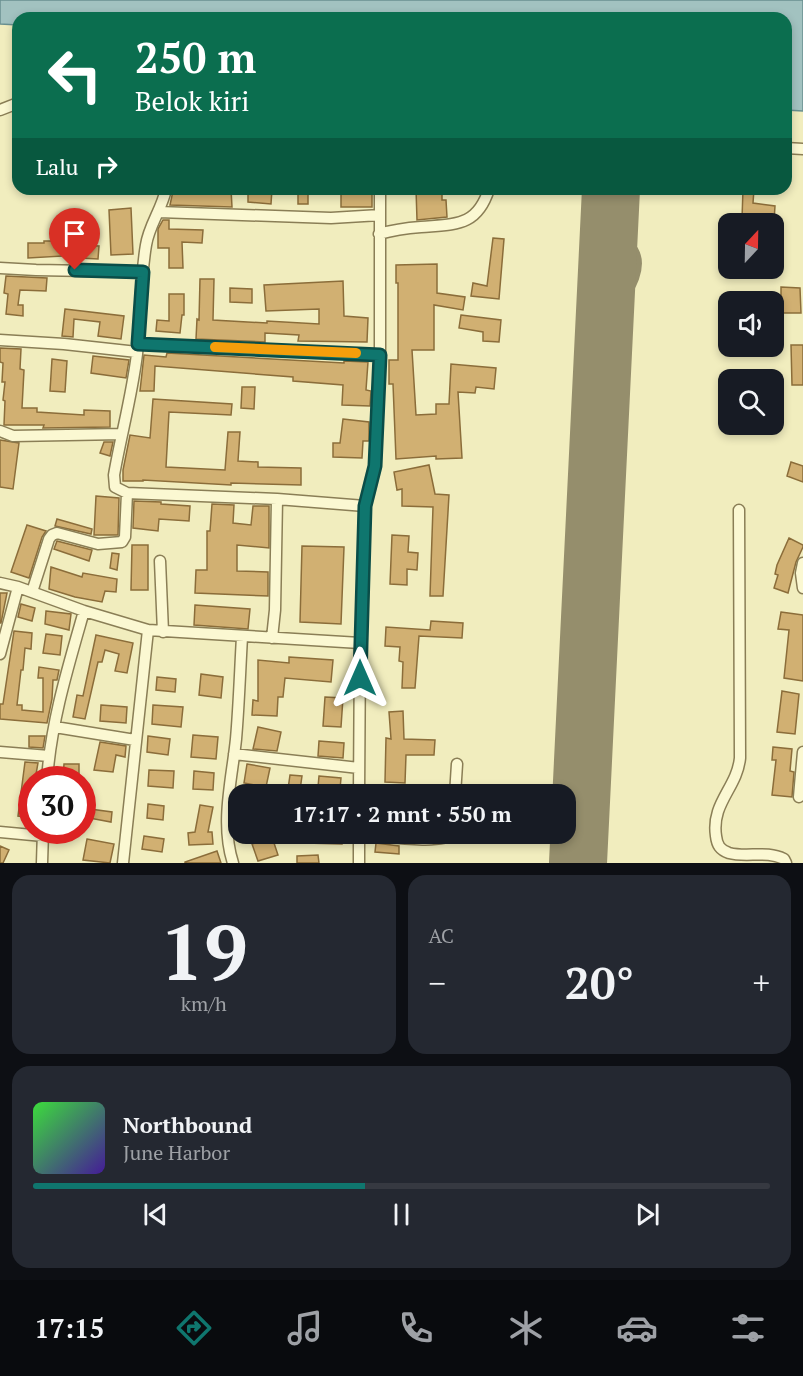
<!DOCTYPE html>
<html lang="id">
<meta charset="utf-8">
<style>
body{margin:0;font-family:"PT Serif",serif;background:#242831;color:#f1f3f6;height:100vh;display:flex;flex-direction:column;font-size:22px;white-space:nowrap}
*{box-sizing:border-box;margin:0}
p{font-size:20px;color:#9ea1a6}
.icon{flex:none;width:33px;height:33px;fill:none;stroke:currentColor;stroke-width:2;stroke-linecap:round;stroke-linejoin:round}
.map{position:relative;height:863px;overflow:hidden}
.details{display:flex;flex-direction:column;gap:12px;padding:12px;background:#0d0f14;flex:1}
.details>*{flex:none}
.guide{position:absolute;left:12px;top:12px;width:780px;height:183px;border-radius:18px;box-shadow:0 3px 9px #0003;background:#0b6e4f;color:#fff;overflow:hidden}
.needle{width:39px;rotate:22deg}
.fabs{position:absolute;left:718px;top:213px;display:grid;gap:12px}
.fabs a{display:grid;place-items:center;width:66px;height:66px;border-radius:12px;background:#171b24;box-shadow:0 3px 9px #0003;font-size:30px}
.speed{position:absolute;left:18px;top:766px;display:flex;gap:12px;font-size:30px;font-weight:700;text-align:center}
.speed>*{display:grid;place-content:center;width:78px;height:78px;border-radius:50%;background:#171b24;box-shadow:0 3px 9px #0003;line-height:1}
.speed .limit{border:9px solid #d22;background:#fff;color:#111}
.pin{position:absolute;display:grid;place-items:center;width:51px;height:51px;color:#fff;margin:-62px -26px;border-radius:50% 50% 50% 0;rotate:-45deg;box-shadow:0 0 6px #0007}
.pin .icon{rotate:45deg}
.me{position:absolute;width:66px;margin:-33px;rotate:0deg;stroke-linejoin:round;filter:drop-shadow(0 0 4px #0008)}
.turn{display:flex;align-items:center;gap:21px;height:126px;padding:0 24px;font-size:27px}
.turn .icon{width:78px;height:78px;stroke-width:2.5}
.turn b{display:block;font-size:42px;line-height:51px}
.then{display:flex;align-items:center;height:57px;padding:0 24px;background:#0003;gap:12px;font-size:22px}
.big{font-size:45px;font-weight:600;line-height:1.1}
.details .card{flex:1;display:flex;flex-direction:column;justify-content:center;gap:9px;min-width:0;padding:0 21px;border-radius:18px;background:#242831}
.details .dial{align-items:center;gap:0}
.dial b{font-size:78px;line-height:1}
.song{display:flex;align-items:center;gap:18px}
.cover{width:72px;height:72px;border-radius:9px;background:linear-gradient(135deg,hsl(120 70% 55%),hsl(260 70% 35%))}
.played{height:6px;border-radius:3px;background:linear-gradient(90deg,#0f766e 45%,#363941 45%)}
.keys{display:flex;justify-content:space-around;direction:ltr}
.heat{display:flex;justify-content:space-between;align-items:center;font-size:33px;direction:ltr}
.details .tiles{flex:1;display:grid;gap:12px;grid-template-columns:1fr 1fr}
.card:last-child{grid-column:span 2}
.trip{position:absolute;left:228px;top:784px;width:348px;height:60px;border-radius:18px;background:#171b24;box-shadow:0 3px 9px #0003;font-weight:600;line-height:60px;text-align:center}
.menu{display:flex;height:96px;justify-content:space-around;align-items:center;background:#090b0e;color:#9ea1a6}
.menu .icon{width:42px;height:42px}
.menu .active{color:#0f766e}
.menu b{font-size:27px;color:#f1f3f6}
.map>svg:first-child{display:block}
.water{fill:#a2c2c0;stroke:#699090;stroke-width:1.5}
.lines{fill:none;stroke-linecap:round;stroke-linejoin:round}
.taxiway{stroke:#958e6c;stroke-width:22}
.runway{stroke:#958e6c;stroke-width:58}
.building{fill:#d1b072;stroke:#8b6d3a;stroke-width:1.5}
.minor-casing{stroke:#8a7e56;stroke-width:13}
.minor{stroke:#fbf8d2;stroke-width:10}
.route-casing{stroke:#0a4d48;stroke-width:15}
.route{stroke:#0f766e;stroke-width:10}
.slow{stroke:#f59e0b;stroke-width:10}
</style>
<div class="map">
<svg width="803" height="863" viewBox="0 0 803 863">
<rect width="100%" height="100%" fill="#f1edbe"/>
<path class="water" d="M0,0H803V111L786,110V18H18V25L0,24Z"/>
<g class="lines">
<path class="taxiway" d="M605,315C615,298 643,268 625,249L613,248L607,254"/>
<path class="runway" d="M578,863L611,189"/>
</g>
<path class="building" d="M231,189L232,207L170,205L173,191Z
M248,189H272L271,204L248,202Z
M298,189H308V204H298Z
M341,189H372V207H341Z
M416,189H442V200H446L447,217L417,220Z
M743,189H754L753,203L775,206L774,221L742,219Z
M131,208L133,254L111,255L109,210Z
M163,220H169V229L203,230L202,243L182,242L183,268H169V248H158V229Z
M493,238L504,239L499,299L471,296L473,283L487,286Z
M44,241H70V245L99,246L98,259L80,258V255L28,258V243H44Z
M437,264V293L465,297L463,310L434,305V350H412L416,415L436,414V404H449L451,364L496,368L494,389L476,387L475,393L458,392L462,458L436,459V456L396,459L393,384H389V360H398V283H396V265Z
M6,276L47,278L46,291L20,290L18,305H23V316L6,314L8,294L4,293Z
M200,279H214L213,320L267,323V321L319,324V309L266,311L264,285L343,281L344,316L368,318L367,342L298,341L299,335L265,333V342L196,339L197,319L199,320Z
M781,287L800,288L801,313H781Z
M230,288L252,289V303L230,302Z
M169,294H184V315H182L180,333L156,331L157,320L169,321Z
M65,309L124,316L121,339L98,336L100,322L74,319L73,337L62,336Z
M461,315L501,320L499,342L483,341V332L459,328Z
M791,345H803V385H792Z
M0,348L21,349L20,369L24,370L22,408H37V412L84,415V410L110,411V427L43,428L44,425H4L5,401L3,400L5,382H2L3,363L0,362Z
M167,353L344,363V361L368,362L366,390L371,391L370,406L342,405L343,385L293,381V377L155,366L154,391H140L144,355L166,357Z
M93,356L129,360L126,378L91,373Z
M52,359L67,361L65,392L50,391Z
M242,387H255L254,409L241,408Z
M153,399L232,404L231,415L169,412L166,467L225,470L228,432H240L238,461L258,462V467L301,468V485L231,483V485L143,480V481H123V470L130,435L150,438Z
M343,419L369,422V441H363L362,458L333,457V443H340Z
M0,440L19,443L13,489L0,487Z
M104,442H113L110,456L100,453Z
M791,462L803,466V482L787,476Z
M429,465L435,494L449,495L443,596H430L433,507L402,506V489L397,490L394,472Z
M96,496L119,498L118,535H94Z
M134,501L161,502V504L190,506L189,521L159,519L158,531L133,528Z
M212,504L234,505L233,523L251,525L253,506H269V548L237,545V571L268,572V596L195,593L196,570H207V531H210Z
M57,519L92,529L91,534L55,526Z
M27,525L46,531L42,537L29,578L11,572Z
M392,535L409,536L408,552L418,553L417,570L407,569V585L390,584Z
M789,538L803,545V547L796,562L788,593L774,588L778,575L775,574L777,565Z
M57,541L92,550L89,561L54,549Z
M132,545H148V590H131Z
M302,546L344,547L341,624L300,622Z
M112,553L119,554L117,570L110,568Z
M51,567L82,577L83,573L117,579L116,592L105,591L102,602L75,597L49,589Z
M0,593H7L1,623H0Z
M21,604L35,608L32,621L18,617Z
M195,605L250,609L248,629L194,625Z
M46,611L71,614L69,630L45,624Z
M781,612L803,615V681L784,678L789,630L778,629Z
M431,621L463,623L462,638L419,636L415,688H402L403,662L399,661L400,647L385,646L386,627L430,630Z
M14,631L32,633L31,649L25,648L23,670H21L17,705H22V710L43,712V678H38L39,667L59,670L57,680H53L52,699L47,723L0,719V704H3Z
M46,634L62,636L60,655L43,653Z
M96,635L133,643L127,673L115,671L119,654L105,650L102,662H98L85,719L73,717L77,695L83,696Z
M289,657L333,660L331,682L285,678L283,697H278L277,716L252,715L253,700L258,701V660L289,663Z
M201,674L223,677L221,698L199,695Z
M157,677L176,679L175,692L156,690Z
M782,691L799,694L795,734L777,732Z
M325,697L343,698L341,727L323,726Z
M101,705L127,707L126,723L100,721Z
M153,705L183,707L181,727L152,724Z
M403,711L404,739L435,740L434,755H406L405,783L385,782L386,738L391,739L389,712Z
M258,727L281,732L277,751L253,749Z
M193,735L218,737L216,759L191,757Z
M29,736H45L43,748L29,747Z
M148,736L170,739L168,755L147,752Z
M319,741L344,743L343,758L318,756Z
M100,742L126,746L125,757L116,755L113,772L94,770Z
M773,747L792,749L790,771L794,772L792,797L772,795L776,760H772Z
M25,762L38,763L35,780H32V818L18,816Z
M64,764H79V779L63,778Z
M247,764L270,768L266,787L244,783Z
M149,770L174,771L173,788L148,786Z
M194,771L214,773L213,790L193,789Z
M290,775L302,776L300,790L288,789Z
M319,776L341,778L340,789L318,787Z
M148,804L164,806L163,820L147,818Z
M200,805L213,807L208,832H212L213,844L189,845L188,833L195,832Z
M90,809L112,812L111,822L89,818Z
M305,834H342V844L305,843Z
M144,836L164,839L162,852L142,849Z
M272,837L278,855L258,861L252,844Z
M87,839L114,844L110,863L83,860Z
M376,843L399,846V854L375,852Z
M0,846L9,850L3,863H0Z
M217,851L221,863H185V862Z
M318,855L319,863H297V856Z"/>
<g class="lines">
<defs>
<path id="minor" d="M0,110L18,103
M786,148L803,149
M166,189C162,209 149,225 146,245C140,280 141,318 137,354C132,395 121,435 114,475L115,487L127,493L277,499L365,506
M159,212L331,218L380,215
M379,234C393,230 407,228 421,227C455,224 477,227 489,189
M0,268L36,270L143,272
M0,340L64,344L137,352
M138,344L380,355
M0,431L13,436L122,434
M739,510L740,758C737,788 711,803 716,836C717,845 720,850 729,853C747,858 766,850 784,859L786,863
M160,561L163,632
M803,563L801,573L803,588
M0,583L18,587L84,611L148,630L360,643L362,619L365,506L375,466L380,355V189
M32,592L49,539L52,535L57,533L98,544L122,542L125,537L127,493
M272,638L275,610L277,499
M0,654L18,587
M55,727L135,740
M0,752L49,756
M803,752L801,774H803
M234,754L359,768
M47,780C51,722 68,667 84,611
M359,795L360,643
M455,795L457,764
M799,797L801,774
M0,832L43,836
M359,834V863
M368,835C384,836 442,845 452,834
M42,863L43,831
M123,863L148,630
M233,863C220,823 232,779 236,739C239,705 240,671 242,637"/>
</defs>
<use href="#minor" class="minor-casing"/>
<use href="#minor" class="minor"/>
</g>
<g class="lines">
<defs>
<path id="route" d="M75,270L143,272L138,344L380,355L375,466L365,506L360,678"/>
</defs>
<use href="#route" class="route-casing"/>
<use href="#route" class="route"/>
<path class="slow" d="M215,347L356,353"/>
</g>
</svg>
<div class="fabs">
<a><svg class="needle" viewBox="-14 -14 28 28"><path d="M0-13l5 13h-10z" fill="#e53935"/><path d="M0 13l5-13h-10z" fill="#9ea1a6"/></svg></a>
<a><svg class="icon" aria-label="sound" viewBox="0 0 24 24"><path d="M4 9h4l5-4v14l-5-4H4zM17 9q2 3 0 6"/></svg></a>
<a><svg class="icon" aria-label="search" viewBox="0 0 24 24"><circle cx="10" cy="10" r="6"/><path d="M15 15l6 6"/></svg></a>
</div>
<div class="speed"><div class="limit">30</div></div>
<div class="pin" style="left:75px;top:270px;background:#d93025"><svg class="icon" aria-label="arrive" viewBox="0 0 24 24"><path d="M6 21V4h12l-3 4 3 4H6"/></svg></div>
<svg class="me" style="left:360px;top:678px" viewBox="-20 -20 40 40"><path d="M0-17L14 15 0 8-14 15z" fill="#0f766e" stroke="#fff" stroke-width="4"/></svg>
<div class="trip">17:17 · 2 mnt · 550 m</div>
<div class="guide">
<div class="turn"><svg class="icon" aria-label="left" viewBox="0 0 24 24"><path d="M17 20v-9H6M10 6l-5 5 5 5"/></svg><div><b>250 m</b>Belok kiri</div></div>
<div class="then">Lalu<svg class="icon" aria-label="right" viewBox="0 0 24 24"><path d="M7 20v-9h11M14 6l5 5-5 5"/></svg></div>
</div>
</div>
<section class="details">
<div class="tiles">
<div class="card dial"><b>19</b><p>km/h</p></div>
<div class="card"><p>AC</p>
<div class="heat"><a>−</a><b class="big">20°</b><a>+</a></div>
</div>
<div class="card">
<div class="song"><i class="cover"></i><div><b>Northbound</b><p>June Harbor</p></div></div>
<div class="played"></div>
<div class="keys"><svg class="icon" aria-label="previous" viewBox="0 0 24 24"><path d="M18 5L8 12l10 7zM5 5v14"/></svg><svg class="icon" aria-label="pause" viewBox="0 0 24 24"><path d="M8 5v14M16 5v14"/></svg><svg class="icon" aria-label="next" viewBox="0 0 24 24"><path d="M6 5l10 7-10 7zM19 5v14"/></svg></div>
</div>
</div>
</section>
<nav class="menu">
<b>17:15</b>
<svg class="icon active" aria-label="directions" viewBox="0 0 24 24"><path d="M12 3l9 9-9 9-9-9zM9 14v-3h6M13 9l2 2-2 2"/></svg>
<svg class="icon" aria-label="music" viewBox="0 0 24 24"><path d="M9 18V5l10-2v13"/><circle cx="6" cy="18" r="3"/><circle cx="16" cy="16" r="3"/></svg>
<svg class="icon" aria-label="phone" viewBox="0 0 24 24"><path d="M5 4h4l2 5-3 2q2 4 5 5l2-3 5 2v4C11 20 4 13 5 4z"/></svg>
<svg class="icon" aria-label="climate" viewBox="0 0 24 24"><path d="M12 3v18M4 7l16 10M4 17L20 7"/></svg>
<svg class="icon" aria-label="car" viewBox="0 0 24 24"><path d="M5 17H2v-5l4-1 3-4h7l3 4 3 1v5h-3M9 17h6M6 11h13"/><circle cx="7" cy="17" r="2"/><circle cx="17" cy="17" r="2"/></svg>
<svg class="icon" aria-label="filters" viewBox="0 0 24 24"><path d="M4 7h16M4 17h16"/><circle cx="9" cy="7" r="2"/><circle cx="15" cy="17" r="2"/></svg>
</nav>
